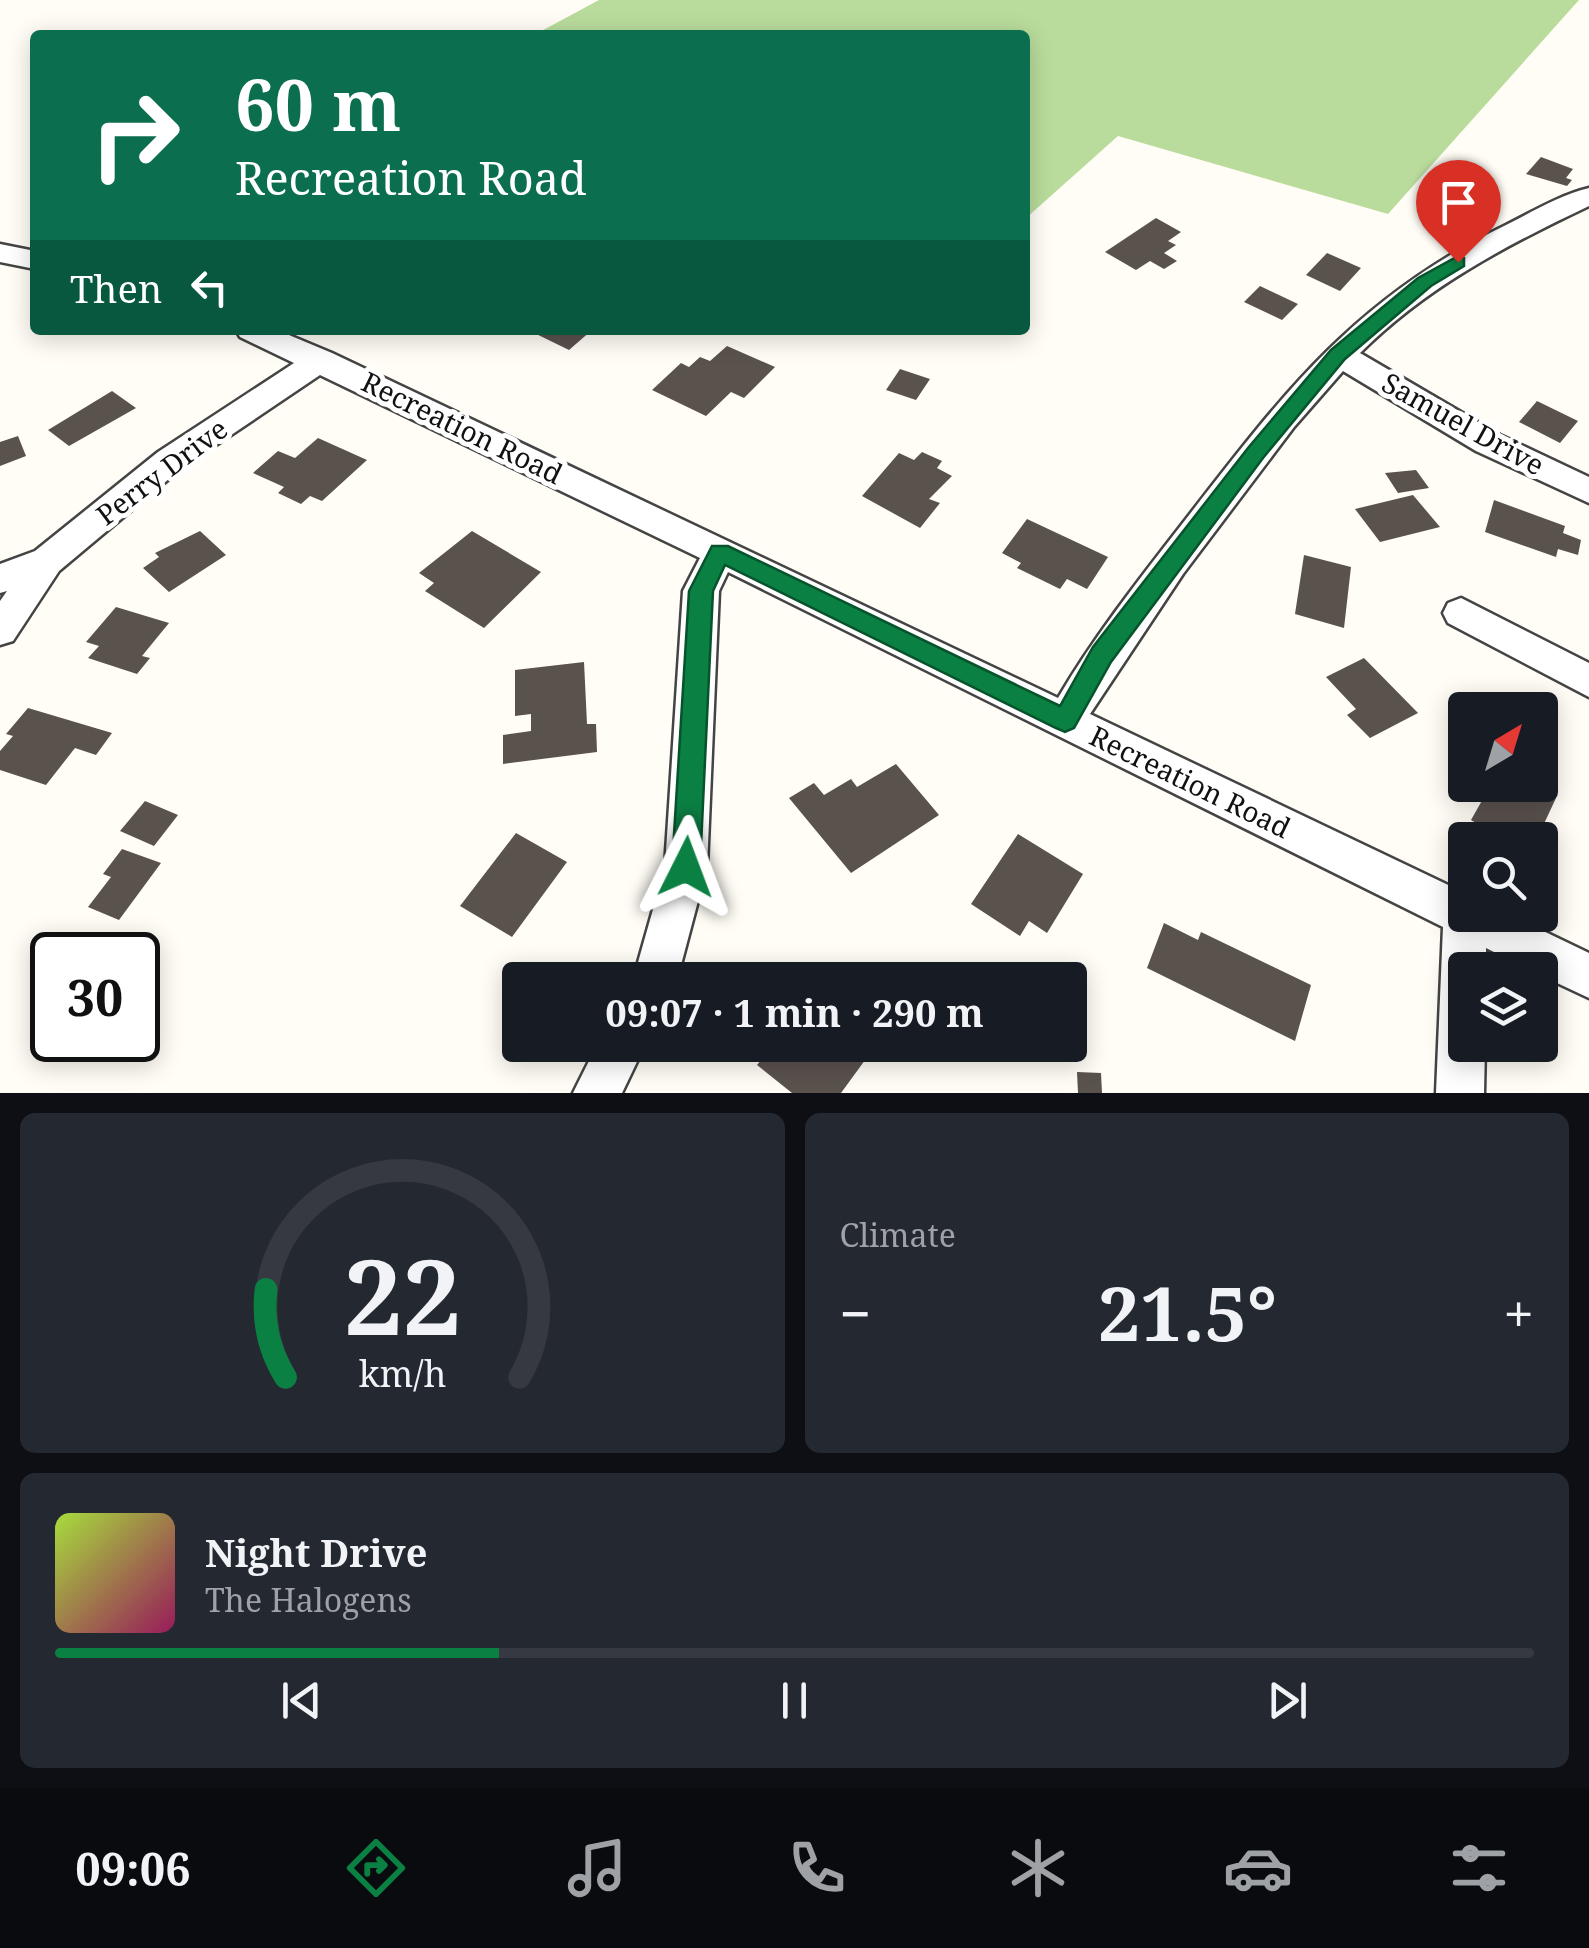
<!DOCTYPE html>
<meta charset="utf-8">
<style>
body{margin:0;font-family:"Noto Serif",serif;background:#242831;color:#f1f3f6;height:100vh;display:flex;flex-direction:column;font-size:38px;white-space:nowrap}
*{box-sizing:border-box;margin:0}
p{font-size:32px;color:#9ea1a6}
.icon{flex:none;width:55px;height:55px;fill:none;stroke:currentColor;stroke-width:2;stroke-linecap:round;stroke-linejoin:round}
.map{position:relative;height:1093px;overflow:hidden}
.side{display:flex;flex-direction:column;gap:20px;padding:20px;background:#0d0f14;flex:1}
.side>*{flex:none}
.top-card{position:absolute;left:30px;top:30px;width:1000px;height:305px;border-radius:10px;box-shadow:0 5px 25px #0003;background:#0b6e4f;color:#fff;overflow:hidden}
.needle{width:65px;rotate:38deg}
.tools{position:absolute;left:1448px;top:692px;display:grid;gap:20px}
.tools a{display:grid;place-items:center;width:110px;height:110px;border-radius:10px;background:#171b24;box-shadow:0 5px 25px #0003;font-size:50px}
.speed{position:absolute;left:30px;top:932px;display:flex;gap:20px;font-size:50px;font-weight:700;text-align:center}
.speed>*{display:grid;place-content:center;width:130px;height:130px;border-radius:50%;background:#171b24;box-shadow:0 5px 25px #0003;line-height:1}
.speed .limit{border:5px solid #111;border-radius:15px;background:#fff;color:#111}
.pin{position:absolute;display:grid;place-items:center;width:85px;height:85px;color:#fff;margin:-102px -42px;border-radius:50% 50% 50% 0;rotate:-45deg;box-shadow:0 0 10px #0007}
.pin .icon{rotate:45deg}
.me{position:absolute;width:110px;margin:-55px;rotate:3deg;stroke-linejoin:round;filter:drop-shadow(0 0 8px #0008)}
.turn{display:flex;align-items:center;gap:35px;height:210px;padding:0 40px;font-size:45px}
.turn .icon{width:130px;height:130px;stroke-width:2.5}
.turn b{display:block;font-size:70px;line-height:85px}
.then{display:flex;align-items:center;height:95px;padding:0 40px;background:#0003;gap:20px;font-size:38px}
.big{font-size:75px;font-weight:700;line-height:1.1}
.side .widget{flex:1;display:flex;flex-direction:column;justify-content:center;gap:15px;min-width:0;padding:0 35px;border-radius:15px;background:#242831}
.side .dial{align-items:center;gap:0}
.dial svg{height:260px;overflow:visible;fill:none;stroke:#363941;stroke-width:7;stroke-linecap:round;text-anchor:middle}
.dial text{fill:#f1f3f6;stroke:none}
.song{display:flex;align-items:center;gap:30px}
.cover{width:120px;height:120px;border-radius:15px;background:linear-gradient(135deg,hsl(80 70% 55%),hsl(330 70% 35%))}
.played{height:10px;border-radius:5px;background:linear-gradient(90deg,#0b8043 30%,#363941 30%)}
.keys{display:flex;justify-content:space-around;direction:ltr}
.heat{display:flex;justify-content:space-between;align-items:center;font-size:55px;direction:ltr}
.side .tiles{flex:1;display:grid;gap:20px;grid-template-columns:1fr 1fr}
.widget:last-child{grid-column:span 2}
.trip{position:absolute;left:502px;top:962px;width:585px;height:100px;border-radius:10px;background:#171b24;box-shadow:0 5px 25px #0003;font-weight:700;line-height:100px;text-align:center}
.menu{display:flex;height:160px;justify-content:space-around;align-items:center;background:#090b0e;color:#9ea1a6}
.menu .icon{width:70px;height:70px}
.menu .on{color:#0b8043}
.menu b{font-size:45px;color:#f1f3f6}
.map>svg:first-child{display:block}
.forest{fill:#b9dc9c}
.building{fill:#5a524d}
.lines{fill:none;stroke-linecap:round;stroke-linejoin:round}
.street-casing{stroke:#444;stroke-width:5}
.street{fill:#fff;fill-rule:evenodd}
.route{fill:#0b8043;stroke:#07532c;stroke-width:2.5}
.labels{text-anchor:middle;stroke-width:10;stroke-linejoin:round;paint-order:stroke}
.street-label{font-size:28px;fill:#111;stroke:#fff}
</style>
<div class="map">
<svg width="1589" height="1093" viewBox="0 0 1589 1093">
<rect width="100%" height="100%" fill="#fffdf5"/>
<path class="forest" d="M599,0H1579L1388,214L1118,136L1025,219V35H534Z"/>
<path class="building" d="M1541,157L1573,169L1566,178L1572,180L1567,186L1526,174Z
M1156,218L1181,232L1168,241L1176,245L1164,253L1177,261L1164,269L1150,261L1136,270L1105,252Z
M1327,253L1361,268L1340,291L1306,275Z
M1260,286L1298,304L1282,320L1244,302Z
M528,330H592L569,350Z
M727,346L775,367L744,398L731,392L706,416L652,390L681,363L689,367L700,357L710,361Z
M900,369L930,379L916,400L886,390Z
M112,391L136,408L69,446L48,430Z
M1537,401L1578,421L1560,443L1519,422Z
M18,436L26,456L0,466V442Z
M318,438L367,460L322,501L310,496L301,504L278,493L284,487L253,473L278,451L295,458Z
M922,452L942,461L937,468L952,476L929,499L940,503L920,528L862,496L899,453L914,460Z
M1416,470L1429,488L1398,493L1385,473Z
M1413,495L1440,527L1380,542L1355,509Z
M1494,500L1565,526L1563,533L1581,540L1578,555L1558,549L1556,557L1485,532Z
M1027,519L1108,557L1087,589L1067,579L1060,589L1017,568L1021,563L1002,553Z
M200,531L226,555L169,592L143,568L159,557L155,553Z
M472,531L541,572L484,628L425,591L434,583L419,573Z
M1304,555L1351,567L1344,628L1295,614Z
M116,607L169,623L142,656L150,658L137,674L88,658L99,646L86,642Z
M1364,658L1418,713L1370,738L1347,715L1356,709L1326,677Z
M584,662L587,724H596L597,752L503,764V735L531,731V714L515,716V670Z
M28,708L112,733L96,755L75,748L46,785L0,770V751L13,736L6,734Z
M896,764L939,815L851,873L789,798L814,783L824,795L851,779L857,787Z
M1469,785H1533L1556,798L1542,828L1535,824L1527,840H1504L1471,820L1484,797Z
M145,801L178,815L154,846L120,831Z
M516,833L567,862L512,937L460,906Z
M1018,834L1083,874L1047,933L1029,921L1020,936L971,904Z
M122,849L161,863L119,920L88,907L111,877L103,874Z
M1164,923L1198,940L1201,932L1311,985L1295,1041L1147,968Z
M773,1045H876L841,1093H792L757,1065Z
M1077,1072L1101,1073L1102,1093H1078Z"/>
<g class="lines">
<defs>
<path id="street" d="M1589,188V206C1505,246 1426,287 1360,353L1500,435L1589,477V503L1476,451L1343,371L1294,427L1183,574L1090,714L1465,893V915H1510L1589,953V998L1540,975V970H1530L1486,948V970H1465V1045H1485L1484,1093H1436L1443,927L728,572L719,591L707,867L677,980H633L665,867L683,591L700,558L320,375L182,468L59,571L13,641L0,645V601L7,591L0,593V564L35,551L158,452L294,363L240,337L236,330H277L332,353L1058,698C1095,635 1141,577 1186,519C1284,392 1357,297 1506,225C1532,212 1560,195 1589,188Z
M0,244L35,251V269L0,262Z
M1461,598L1589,663V697L1448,623L1443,613L1448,603Z
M597,1045H645L622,1093H573Z"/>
</defs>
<use href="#street" class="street-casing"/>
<use href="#street" class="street"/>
</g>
<path class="route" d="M1458,256L1464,258V266L1431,286L1345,359L1263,458L1111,662L1074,728L1065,732L1056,728L725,565L713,591L700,867L696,876L686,880L677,876L672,867L689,591L712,546H728L1060,706L1093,647L1248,448L1331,350L1418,278Z"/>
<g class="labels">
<g class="street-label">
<text transform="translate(1463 424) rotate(29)" y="10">Samuel Drive</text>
<text transform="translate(462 428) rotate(26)" y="10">Recreation Road</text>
<text transform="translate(162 472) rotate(-37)" y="10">Perry Drive</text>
<text transform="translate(1190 782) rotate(26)" y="10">Recreation Road</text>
</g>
</g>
</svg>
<div class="tools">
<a><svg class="needle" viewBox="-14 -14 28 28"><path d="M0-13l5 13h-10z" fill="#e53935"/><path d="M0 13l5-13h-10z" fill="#9ea1a6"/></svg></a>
<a><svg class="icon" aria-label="search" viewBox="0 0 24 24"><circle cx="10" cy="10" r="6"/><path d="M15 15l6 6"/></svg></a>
<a><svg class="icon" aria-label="layers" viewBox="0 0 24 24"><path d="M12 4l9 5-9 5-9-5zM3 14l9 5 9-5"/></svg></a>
</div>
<div class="speed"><div class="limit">30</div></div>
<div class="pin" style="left:1458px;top:262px;background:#d93025"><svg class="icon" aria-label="arrive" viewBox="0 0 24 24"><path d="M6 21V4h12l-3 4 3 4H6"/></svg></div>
<svg class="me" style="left:686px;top:867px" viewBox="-20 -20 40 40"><path d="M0-17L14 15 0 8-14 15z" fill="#0b8043" stroke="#fff" stroke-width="4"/></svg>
<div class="trip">09:07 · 1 min · 290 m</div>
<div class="top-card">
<div class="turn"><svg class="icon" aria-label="right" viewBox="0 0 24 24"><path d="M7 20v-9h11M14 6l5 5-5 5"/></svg><div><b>60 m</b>Recreation Road</div></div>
<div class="then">Then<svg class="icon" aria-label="left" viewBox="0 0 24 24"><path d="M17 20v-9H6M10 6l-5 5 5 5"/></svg></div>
</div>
</div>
<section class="side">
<div class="tiles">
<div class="widget dial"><svg viewBox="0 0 100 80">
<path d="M14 69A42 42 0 1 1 86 69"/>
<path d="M14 69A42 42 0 0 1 8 42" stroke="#0b8043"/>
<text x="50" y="56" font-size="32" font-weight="700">22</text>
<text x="50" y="72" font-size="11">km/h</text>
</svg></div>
<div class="widget"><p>Climate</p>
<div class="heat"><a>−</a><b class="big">21.5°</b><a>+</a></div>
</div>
<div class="widget">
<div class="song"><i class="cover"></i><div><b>Night Drive</b><p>The Halogens</p></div></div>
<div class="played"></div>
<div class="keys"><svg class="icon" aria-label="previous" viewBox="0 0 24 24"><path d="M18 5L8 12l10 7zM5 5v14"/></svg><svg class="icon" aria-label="pause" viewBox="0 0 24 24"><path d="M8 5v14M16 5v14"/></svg><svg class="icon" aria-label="next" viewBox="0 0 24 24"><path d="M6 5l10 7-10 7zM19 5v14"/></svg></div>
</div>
</div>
</section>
<nav class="menu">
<b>09:06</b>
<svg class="icon on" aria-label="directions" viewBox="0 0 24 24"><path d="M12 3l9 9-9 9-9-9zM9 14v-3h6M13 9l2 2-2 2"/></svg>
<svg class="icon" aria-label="music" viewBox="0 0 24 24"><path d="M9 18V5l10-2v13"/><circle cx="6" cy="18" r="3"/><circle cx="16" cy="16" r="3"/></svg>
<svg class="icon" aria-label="phone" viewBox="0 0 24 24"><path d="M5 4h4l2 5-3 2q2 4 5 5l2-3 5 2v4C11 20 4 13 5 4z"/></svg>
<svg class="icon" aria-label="climate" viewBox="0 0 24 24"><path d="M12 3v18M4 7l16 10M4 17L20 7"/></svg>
<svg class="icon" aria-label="car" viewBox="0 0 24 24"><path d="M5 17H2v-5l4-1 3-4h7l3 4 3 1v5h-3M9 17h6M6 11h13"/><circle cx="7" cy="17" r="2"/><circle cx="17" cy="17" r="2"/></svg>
<svg class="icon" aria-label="filters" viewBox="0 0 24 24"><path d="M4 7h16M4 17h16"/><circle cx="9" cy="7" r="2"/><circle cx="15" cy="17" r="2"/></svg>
</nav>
